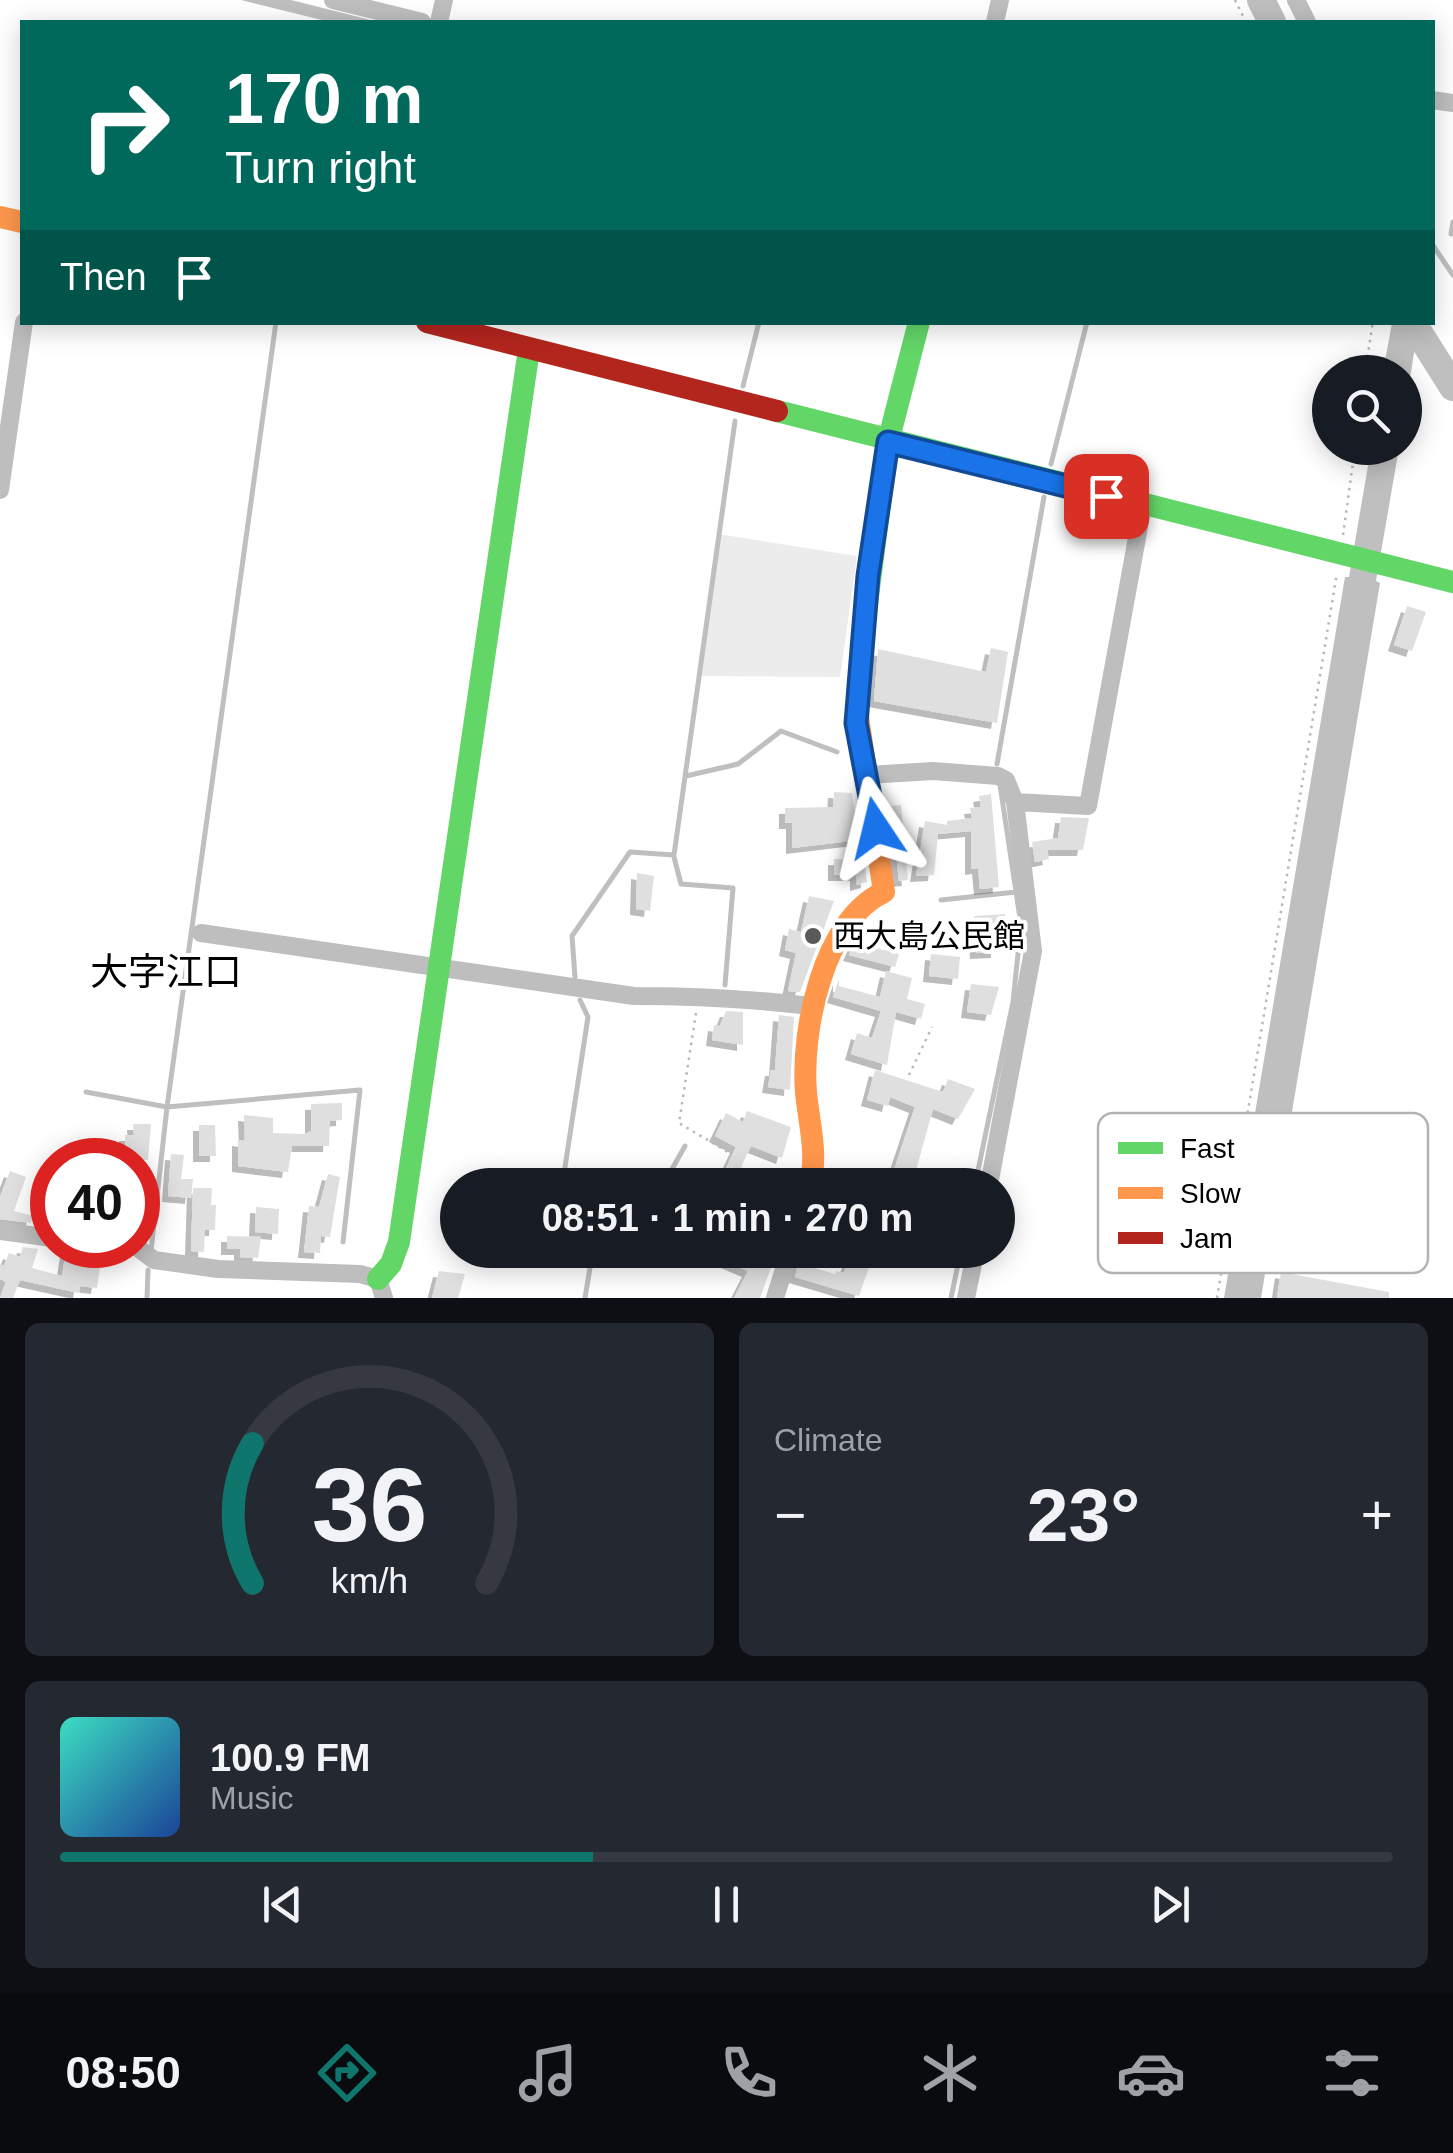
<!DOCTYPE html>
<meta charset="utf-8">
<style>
body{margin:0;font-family:Arial,"Noto Sans JP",sans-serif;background:#242831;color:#f1f3f6;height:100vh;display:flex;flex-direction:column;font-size:38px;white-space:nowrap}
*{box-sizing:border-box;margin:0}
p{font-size:32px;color:#9ea1a6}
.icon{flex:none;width:55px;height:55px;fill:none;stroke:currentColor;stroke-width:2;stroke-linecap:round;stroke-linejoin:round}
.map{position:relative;height:1298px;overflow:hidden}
.details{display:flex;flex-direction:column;gap:25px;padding:25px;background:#0d0f14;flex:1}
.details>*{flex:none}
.banner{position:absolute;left:20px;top:20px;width:1415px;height:305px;border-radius:0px;box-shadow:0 5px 25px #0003;background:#00695c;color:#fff;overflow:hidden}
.tools{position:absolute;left:1312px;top:355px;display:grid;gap:20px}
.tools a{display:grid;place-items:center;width:110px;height:110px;border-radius:50%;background:#171b24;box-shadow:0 5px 25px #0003;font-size:50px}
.speed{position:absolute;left:30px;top:1138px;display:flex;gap:20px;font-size:50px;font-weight:700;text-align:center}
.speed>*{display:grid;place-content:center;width:130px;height:130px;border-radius:50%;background:#171b24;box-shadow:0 5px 25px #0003;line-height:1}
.speed .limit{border:15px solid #d22;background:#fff;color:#111}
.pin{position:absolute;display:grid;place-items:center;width:85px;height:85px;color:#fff;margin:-42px;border-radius:20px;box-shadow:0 5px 15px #0006}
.me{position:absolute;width:110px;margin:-55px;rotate:350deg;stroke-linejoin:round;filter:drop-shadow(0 0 8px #0008)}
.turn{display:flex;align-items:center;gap:35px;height:210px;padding:0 40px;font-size:45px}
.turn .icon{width:130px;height:130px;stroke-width:2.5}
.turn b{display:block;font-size:70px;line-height:85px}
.then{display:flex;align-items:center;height:95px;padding:0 40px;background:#0003;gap:20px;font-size:38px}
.big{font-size:75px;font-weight:800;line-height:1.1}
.details .card{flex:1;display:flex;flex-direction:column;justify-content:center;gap:15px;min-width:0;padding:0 35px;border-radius:15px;background:#242831}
.details .dial{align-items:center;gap:0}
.dial svg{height:260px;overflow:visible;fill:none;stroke:#363941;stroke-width:7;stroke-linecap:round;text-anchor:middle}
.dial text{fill:#f1f3f6;stroke:none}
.song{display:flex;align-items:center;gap:30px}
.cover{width:120px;height:120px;border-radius:15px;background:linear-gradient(135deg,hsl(170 70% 55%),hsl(220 70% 35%))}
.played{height:10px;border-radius:5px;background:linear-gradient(90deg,#0f766e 40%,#363941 40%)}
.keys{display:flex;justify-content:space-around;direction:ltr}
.heat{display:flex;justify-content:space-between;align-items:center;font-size:55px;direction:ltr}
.details .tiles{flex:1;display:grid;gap:25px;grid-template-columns:1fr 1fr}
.card:last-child{grid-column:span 2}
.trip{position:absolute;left:440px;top:1168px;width:575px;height:100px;border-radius:50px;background:#171b24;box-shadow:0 5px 25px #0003;font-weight:800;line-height:100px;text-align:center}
.menu{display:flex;height:160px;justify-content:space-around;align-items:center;background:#090b0e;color:#9ea1a6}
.menu .icon{width:70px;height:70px}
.menu .current{color:#0f766e}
.menu b{font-size:45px;color:#f1f3f6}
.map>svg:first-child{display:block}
.green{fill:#ececec}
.water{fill:#bfbfbf}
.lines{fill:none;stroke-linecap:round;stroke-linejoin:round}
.stream{stroke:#bfbfbf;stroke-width:5}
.river{stroke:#bfbfbf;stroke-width:28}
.building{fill:#dfdfdf;filter:url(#shadow)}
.path{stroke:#b9b9b9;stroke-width:2.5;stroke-dasharray:2.5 5;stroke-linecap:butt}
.street{stroke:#bebebe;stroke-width:18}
.fast{stroke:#63d668;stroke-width:22}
.slow{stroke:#ff974d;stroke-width:22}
.jam{stroke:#b3261e;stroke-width:22}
.route-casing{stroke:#114b97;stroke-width:25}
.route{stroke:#1a73e8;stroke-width:18}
.poi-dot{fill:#595959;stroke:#fff;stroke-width:4}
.labels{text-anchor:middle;stroke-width:8;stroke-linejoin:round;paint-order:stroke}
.poi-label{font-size:32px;fill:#000;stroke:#fff;text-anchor:start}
.quarter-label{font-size:38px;fill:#000;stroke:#fff}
.key{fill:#fff;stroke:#b2b2b2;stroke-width:2.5}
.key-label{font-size:28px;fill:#000}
</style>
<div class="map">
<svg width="1453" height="1298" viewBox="0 0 1453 1298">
<defs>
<filter id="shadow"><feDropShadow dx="-6" dy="6" stdDeviation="0" flood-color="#0004"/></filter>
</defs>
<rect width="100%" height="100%" fill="#fff"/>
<path class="green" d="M718,534L857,556L840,677L697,676Z"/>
<path class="water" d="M241,0H291L379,22H330Z
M1392,323H1403L1415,347L1405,409V372H1383Z
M1371,448H1399L1376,581L1380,583L1261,1298H1224L1345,577H1349Z"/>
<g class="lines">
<path class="stream" d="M1451,234L1453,222
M1432,244L1453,275
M276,322L167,1107L360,1090L343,1242
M743,386L759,322
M1051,464L1087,322
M997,764L1044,497
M686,776L738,764L781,731L837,752
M674,857L681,884L733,888L725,985
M941,900L1016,892
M575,977L572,936L630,852L674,855L735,421
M580,1000L588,1017L563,1180L585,1185
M86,1092L167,1107L151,1251
M663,1185L685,1146
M975,1185L1013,1002L1021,925L1000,785
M147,1298L148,1270
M585,1298L593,1250
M951,1298L961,1250"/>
<path class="river" d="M1261,0L1272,22
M1412,322L1453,387"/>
</g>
<path class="building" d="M1407,606L1426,612L1412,651L1394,645Z
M991,648L1008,652L997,723L874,701L878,649L986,672Z
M834,792L852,793L859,840L792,848V823H785V808L833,807Z
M991,794L999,887L980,889L978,868L971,869V831L938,834L934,875L916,876L925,821L947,825V821L972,818L970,808L981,807L979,796Z
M901,805L908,880L899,881L891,806Z
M1061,817L1089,818L1083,850H1047L1049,859L1035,862L1032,842L1058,838Z
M834,859L864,860L867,882L856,885V875H834Z
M637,873L654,876L650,911L636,909Z
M809,896L834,901L800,992L788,991L796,953L785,950L789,929L801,932Z
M1005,914V927H996L997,952L976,953L974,916Z
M855,942L899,954L895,967L849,955Z
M931,954L960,957L958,979L929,976Z
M886,971L912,978L907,999L925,1004L921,1019L896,1012L887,1065L851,1054L857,1033L872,1038L881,1011L833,997L839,979V986L880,997Z
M971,984L999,987L991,1015L967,1012Z
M726,1011L743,1012V1045L712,1040L714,1025L720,1026Z
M779,1015L794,1017L790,1090L768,1087L771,1070H775Z
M875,1070L943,1092L948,1079L975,1089L958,1119L933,1109L912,1185H889L915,1107L890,1097L888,1106L867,1100Z
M342,1103V1120L330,1121L329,1146H292L288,1172L238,1166V1140L245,1141L244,1115L273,1118V1133L305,1134L311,1131V1104Z
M747,1111L791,1127L782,1158L751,1146L741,1167L785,1185H753L736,1178L733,1185H718L736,1147L715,1136L726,1113L743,1122Z
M133,1124H151L148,1160H125V1135H134Z
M199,1125H215L216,1156H199Z
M171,1154L184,1155L181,1179H193L191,1198L168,1196Z
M10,1171L26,1177L14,1211L33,1216L31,1223L0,1219V1197Z
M328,1174L340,1177L330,1237L321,1236L320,1253L304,1252L309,1206L319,1207Z
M193,1188H212L211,1205H216L215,1230H205L204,1252L191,1251Z
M256,1207L279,1209L278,1234L255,1232Z
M227,1236L261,1237L258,1258L240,1257V1249H227Z
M67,1245L89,1247L87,1265L100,1267L97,1288L80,1286L79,1293L20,1280L13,1298H0L6,1282L0,1279V1264L4,1266L9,1253L20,1257L23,1247L38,1249L32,1268L62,1276Z
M726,1250H744L773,1262L760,1298H734L748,1271L722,1260Z
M802,1250H816L811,1267L835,1274L836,1271L844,1273L852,1250H875L859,1296L795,1277Z
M439,1271L465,1274L458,1298H432Z
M1281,1272L1389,1292V1298H1277Z"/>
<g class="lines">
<path class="path" d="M1235,0L1246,22
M1365,372L1373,322
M1343,535L1355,448
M696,1013L679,1123L728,1152
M909,1075L932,1027
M1217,1298L1337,573"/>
<path class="street" d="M333,0L422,22
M1296,0L1307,22
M439,22L444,0
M995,22L1000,0
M1432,100L1453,103
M0,490L24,322
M867,775L933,771L998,776L1006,780L1015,802L1033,951L989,1185
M1015,802L1088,806L1143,505
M201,933L634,996C695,996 751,999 811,1006
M0,1231L52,1238
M134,1245L154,1260L218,1269L360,1274L378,1279L384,1298
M775,1298L790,1250
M966,1298L976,1250"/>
<path class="fast" d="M777,411L1453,582
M865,619L888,442L919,322
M378,1279L391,1264L399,1242L529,349"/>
<path class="slow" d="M0,217L22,222
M810,1185C818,1153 809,1125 806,1092C801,1031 823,920 884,892L857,710L865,619"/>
<path class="jam" d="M427,322L777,411"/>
</g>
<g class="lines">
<defs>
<path id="route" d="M876,828L856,723L868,576L888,442L1106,496"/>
</defs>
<use href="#route" class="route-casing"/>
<use href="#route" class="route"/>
</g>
<circle class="poi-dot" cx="813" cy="936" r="10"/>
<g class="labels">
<g class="poi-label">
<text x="833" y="947">西大島公民館</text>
</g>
<g class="quarter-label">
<text x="166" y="985">大字江口</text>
</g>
</g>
<rect x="1098" y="1113" width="330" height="160" rx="15" class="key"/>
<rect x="1118" y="1142" width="45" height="12" fill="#63d668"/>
<rect x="1118" y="1187" width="45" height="12" fill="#ff974d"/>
<rect x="1118" y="1232" width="45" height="12" fill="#b3261e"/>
<g class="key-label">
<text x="1180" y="1158">Fast</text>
<text x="1180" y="1203">Slow</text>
<text x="1180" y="1248">Jam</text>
</g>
</svg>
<div class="tools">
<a><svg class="icon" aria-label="search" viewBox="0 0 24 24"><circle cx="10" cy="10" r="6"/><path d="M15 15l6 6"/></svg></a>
</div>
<div class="speed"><div class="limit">40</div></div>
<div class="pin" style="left:1106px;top:496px;background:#d93025"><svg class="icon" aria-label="arrive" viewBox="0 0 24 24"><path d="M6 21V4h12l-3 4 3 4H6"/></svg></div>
<svg class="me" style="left:876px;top:828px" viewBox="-20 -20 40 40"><path d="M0-17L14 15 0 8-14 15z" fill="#1a73e8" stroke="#fff" stroke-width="4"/></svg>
<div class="trip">08:51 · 1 min · 270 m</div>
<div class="banner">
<div class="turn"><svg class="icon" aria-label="right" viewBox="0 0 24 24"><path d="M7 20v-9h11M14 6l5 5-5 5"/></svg><div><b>170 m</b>Turn right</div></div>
<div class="then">Then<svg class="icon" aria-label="arrive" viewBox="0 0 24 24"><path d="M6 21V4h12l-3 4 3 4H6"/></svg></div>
</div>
</div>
<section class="details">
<div class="tiles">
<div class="card dial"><svg viewBox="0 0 100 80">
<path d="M14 69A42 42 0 1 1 86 69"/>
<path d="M14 69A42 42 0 0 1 14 26" stroke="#0f766e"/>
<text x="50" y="56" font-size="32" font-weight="700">36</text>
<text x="50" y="72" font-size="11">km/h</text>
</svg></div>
<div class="card"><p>Climate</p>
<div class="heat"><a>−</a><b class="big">23°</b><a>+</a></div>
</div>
<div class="card">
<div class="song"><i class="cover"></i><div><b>100.9 FM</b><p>Music</p></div></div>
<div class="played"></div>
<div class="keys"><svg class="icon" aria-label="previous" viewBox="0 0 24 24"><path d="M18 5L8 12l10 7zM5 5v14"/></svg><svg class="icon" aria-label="pause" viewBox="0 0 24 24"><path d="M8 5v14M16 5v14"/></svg><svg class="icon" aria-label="next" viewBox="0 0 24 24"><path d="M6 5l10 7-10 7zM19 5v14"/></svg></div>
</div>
</div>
</section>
<nav class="menu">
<b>08:50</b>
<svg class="icon current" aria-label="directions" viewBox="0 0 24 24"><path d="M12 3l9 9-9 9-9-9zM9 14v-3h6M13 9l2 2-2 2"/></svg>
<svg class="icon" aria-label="music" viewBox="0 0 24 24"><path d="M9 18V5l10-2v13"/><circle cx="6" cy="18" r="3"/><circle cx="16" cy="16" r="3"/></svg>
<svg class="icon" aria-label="phone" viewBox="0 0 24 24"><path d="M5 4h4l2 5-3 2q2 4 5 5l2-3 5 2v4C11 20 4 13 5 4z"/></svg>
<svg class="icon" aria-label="climate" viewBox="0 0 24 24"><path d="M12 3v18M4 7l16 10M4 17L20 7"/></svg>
<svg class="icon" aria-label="car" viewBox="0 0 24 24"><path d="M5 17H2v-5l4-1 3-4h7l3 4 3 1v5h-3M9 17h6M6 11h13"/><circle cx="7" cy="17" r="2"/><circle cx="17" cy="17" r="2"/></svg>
<svg class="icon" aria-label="filters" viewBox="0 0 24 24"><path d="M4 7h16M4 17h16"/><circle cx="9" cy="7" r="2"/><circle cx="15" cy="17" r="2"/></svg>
</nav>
